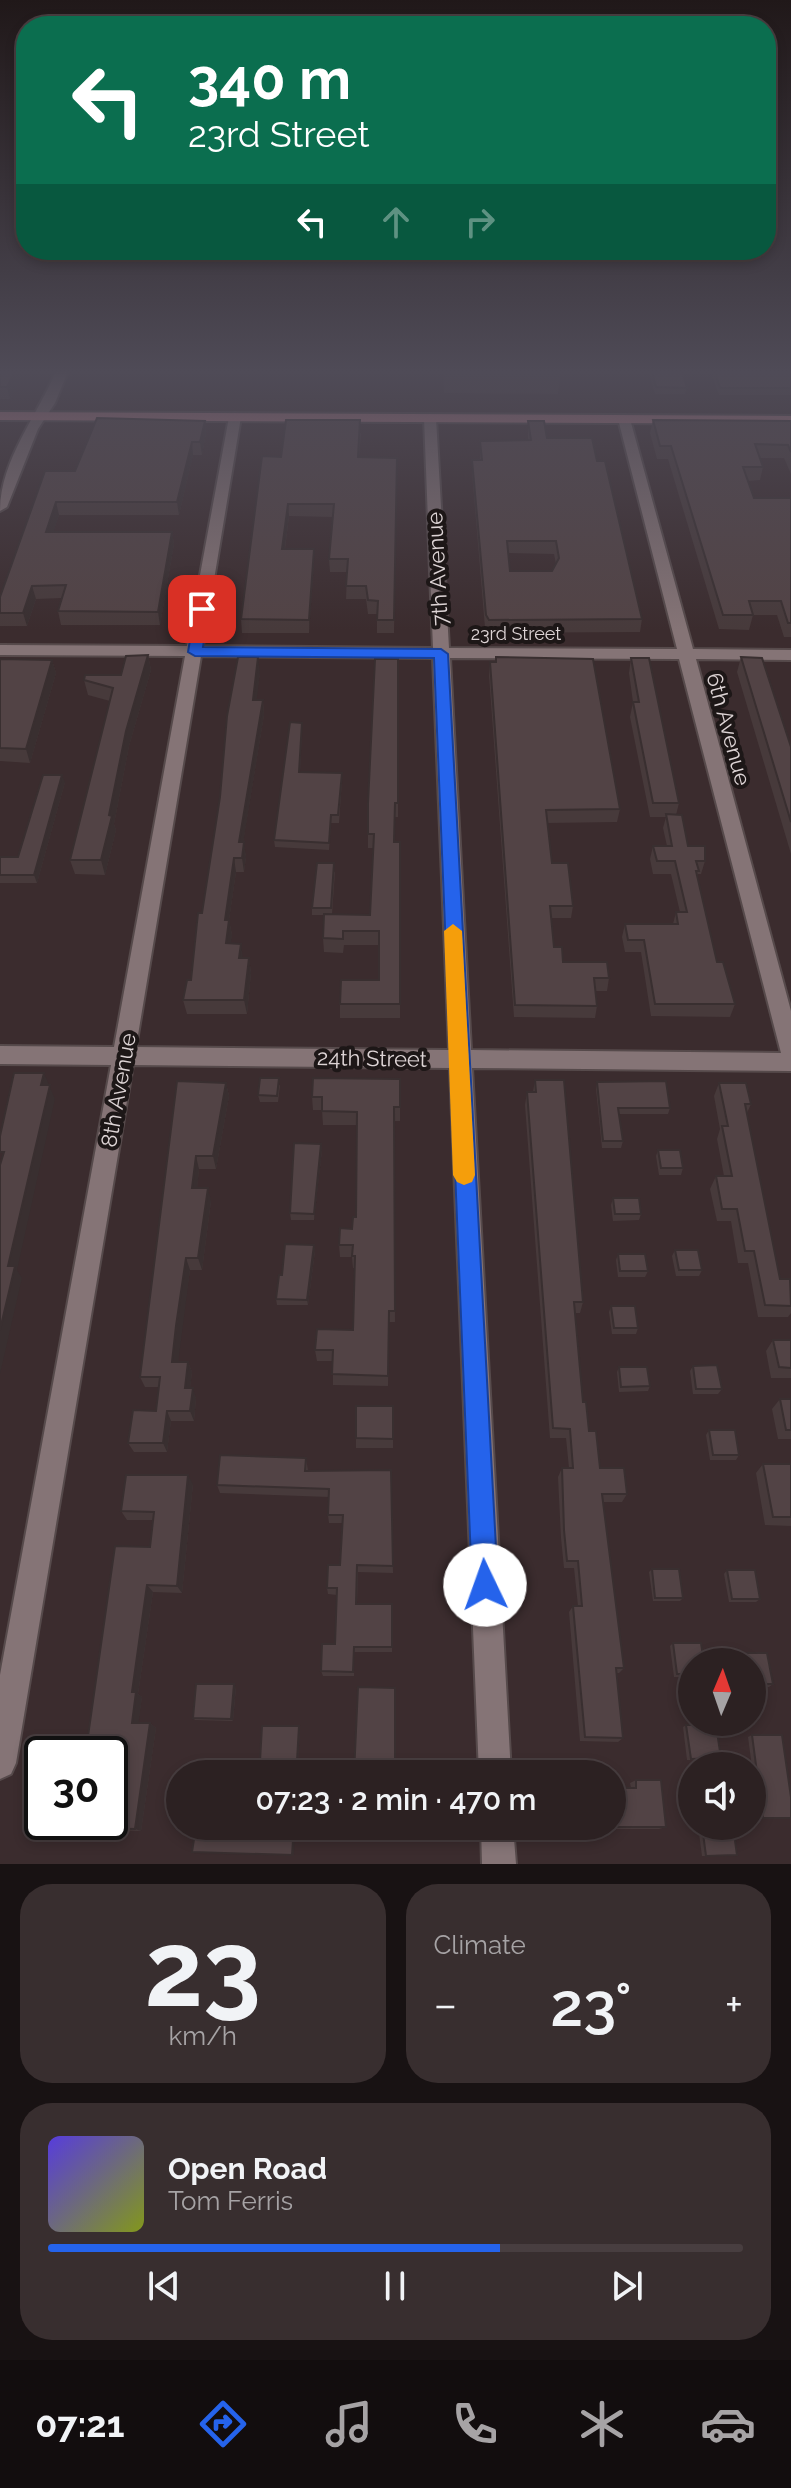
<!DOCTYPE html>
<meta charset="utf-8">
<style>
body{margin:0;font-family:Raleway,sans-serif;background:#382e2f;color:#f1f3f6;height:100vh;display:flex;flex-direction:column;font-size:30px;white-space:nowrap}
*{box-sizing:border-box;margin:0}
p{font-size:26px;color:#a6a3a5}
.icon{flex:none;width:44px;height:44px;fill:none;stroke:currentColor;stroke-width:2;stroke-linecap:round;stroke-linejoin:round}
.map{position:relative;height:1864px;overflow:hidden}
.side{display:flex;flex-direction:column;gap:20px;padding:20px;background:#181213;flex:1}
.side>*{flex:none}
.guide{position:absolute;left:16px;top:16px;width:760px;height:244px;border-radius:32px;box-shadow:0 4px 12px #0003,0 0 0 2px #483e40;background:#0b6e4f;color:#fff;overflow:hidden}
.needle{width:52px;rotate:2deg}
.tools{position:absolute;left:678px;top:1648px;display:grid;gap:16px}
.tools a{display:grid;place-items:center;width:88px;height:88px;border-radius:50%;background:#2c2122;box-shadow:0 4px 12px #0003,0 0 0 2px #483e40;font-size:40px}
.speed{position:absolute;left:24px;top:1736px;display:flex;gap:16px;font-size:40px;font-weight:700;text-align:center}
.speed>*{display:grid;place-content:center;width:104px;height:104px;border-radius:50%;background:#2c2122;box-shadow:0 4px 12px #0003,0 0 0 2px #483e40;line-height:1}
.speed .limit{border:4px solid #111;border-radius:12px;background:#fff;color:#111}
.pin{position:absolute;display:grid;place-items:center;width:68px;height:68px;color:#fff;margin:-34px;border-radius:16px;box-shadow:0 4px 12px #0006}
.me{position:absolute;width:88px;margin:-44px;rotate:357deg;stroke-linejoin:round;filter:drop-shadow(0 0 6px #0008)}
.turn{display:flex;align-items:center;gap:28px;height:168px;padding:0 40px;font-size:36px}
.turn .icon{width:104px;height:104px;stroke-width:2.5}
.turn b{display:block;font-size:56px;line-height:68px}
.lanes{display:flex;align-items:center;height:76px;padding:0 40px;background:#0003;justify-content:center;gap:40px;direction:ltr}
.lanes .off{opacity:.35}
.big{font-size:60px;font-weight:600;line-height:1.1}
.side .card{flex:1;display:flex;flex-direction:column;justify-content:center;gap:12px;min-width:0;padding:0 28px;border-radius:32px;background:#382e2f}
.side .dial{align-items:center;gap:0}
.dial b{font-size:104px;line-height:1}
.song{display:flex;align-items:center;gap:24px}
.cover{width:96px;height:96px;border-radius:12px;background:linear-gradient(135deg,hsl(250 70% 55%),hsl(70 70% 35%))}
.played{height:8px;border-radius:4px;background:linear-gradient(90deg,#2563eb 65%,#483e40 65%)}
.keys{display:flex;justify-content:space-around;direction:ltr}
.heat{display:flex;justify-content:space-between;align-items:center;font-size:44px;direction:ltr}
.side .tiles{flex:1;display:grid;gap:20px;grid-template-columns:1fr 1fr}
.card:last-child{grid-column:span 2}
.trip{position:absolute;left:166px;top:1760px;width:460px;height:80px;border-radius:40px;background:#2c2122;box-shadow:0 4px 12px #0003,0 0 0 2px #483e40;font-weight:600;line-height:80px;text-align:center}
.dock{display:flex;height:128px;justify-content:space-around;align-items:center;background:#120d0e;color:#a6a3a5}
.dock .icon{width:56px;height:56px}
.dock .current{color:#2563eb}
.dock b{font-size:36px;color:#f1f3f6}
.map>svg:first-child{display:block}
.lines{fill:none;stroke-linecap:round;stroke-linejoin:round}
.minor-casing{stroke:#564a4b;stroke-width:4}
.primary-casing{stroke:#564a4b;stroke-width:4}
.minor{fill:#857476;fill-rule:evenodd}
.primary{fill:#c98893;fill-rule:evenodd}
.wall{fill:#473a3b;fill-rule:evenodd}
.shaded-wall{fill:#392f30}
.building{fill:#524345;stroke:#392f30;stroke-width:2;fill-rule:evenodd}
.route{fill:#2563eb;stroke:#184099;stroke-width:2}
.slow{fill:#f59e0b}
.labels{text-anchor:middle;stroke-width:8;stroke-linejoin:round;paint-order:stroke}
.far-street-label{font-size:18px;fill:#ddd4d5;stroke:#1d1717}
.street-label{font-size:22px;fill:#ddd4d5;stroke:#1d1717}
</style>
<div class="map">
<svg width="791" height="1864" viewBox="0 0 791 1864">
<rect width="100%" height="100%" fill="#3b2c2e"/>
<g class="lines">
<defs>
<path id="minor" d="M57,369H69L55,403L38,429L7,507L0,511C0,460 38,415 57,369Z
M235,413L241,417L203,646L433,648L424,418L430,414L436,418L449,648L677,649L618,419L624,415L630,419L693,649L791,650V660L696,659L791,1011V1071L472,1068L511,1774H479L450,1068L133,1065L16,1763L11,1774L0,1779V1675L111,1065L0,1064V1046L114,1047L185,656L0,655V645L187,646L229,417ZM201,656L433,658L449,1050L136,1047ZM450,658L679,659L781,1053L471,1050Z
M481,1826H513L516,1864H482Z"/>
<path id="primary" d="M0,412L791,416V424L0,420Z"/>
</defs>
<use href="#minor" class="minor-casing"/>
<use href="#primary" class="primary-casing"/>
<use href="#minor" class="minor"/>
<use href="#primary" class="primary"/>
</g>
<path class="wall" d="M0,369H25L10,399H0Z
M443,369H561L558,394L444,393Z
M648,369H681L687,388L685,394H655Z
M710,369H791V395H719Z
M653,420L791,421V474L784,458H760L763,467L760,480L748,481L754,498H791V637H784L777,615H753L749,630L719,629L668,459H657L650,433Z
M205,421L206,433L202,455H193L179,515H59L53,532H172L174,544L160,625H61L58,611L62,598L36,599L27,626H0V597L75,471Z
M528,421L547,438L597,461L642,619L640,632L489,633L485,628L472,472V460H480V441L528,440ZM508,553L554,554L556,564L552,571H510Z
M361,433L359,457L397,458L394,633H377V614H368L366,599H346L347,572H330L329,559L333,517L289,516L285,549L314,562L309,633H242L241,619L281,457Z
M148,655L151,670L129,746L114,824L116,830L105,875L75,874L70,860L110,701L88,695L84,680L121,675Z
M741,657L791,747V854L737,672Z
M631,658L679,803L676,815L688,846L705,861L701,874H698L697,877L717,962L735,1004L730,1017L651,1016L641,952H625L622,937L625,924H673L676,912H680L671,874H653L650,859L653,846H667L663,828L666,817H650L630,717L633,702L629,673Z
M0,659L52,660L56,673L30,763L0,761Z
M398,659V817H395L394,842H400V1018H340V1004L379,980V945H344L343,953L324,952L323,938L324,915H312V908L335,871L332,914L370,915L373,848H368V803Z
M490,662L620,809L617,822L547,823L552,863L573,906L571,918H551L554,947L563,962L609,978L607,991H596L597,1006L595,1018L514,1017L489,675Z
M260,672L256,700H263L264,715L243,842L246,857L244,872H236L229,920L232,935L230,944L243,958H249L251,973L247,1014H187L183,1000L191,980Z
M302,730L300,772L342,780L339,823H331L329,850L275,847L274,840Z
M65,782L37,883H0V857H18Z
M400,1079V1121H394L395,1322H389L388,1386L333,1385V1361H317L315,1350L353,1330L355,1268H353L352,1257H340L339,1245L352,1229L356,1217L357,1125H323L322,1110H313L312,1097Z
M535,1080L583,1302L580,1313H575L583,1402L589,1431L600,1468L627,1494L622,1502H603L624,1668L619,1673H617L623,1738L618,1742L580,1741L569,1612L573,1606H578L574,1568H564L561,1538L558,1477L562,1468H569L566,1438H550L525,1105L527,1092H533Z
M177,1081L226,1083L229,1096L216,1169H199L197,1188L211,1201L202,1270H190L180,1337L178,1362H188L192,1372L190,1388L196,1398L194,1421H171L167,1452H134L128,1443L156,1411L159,1387H145L140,1377Z
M597,1082L670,1108L668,1114H619L623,1141L621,1148H602L596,1089Z
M719,1083L751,1104L747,1113L780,1279L791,1285V1313L788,1317H758L748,1263H738L731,1221H717L710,1189L716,1176H724L717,1139L720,1129L714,1096Z
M280,1085L278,1102H260L258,1095Z
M321,1144L322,1150L314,1220H291L290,1213Z
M658,1150L683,1168L681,1175H659L656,1156Z
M613,1198L641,1214L639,1220L613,1221L611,1205Z
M314,1245L315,1251L308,1305H277L276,1299L282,1275Z
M675,1250L702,1270L699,1276H676L672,1256Z
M618,1254L648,1271L645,1277H618L616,1260Z
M611,1306L638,1328L636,1334H612L609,1312Z
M773,1340H791V1378H771L766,1351Z
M693,1366L722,1389L718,1394H693L690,1371Z
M619,1367L650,1386L648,1391L619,1392L617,1372Z
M780,1399H791V1439H778L772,1409Z
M393,1406V1448H356V1438Z
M709,1430L739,1455L736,1460H710L706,1435Z
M306,1458L308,1471L391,1470L393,1573L358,1572L357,1604H392V1652H354V1676H323L321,1671L335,1644L337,1595L328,1594L327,1588L340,1565L342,1523H329L328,1515L329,1497L220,1493L217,1485Z
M763,1464H791V1526L765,1525L756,1473Z
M193,1484L182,1593L153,1592L138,1694L142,1697L138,1723H150L156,1728L141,1831L80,1829L73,1827L110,1822L106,1740H95L88,1736L150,1547L153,1520H127L121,1511Z
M652,1569L683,1598L680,1601H653L649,1572Z
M727,1570L760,1599L756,1602H729L724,1574Z
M673,1643L692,1662V1677H674L670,1646Z
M738,1653H767L773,1684L769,1687H752V1662H736L734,1655Z
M236,1687L233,1721L195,1720L193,1718Z
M686,1725L721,1758L717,1760H687L683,1727Z
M299,1726L300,1729L298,1763L262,1762L260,1761Z
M752,1735L791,1797V1819H759L748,1737Z
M636,1780L666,1827L659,1829H592V1826H612L631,1788L630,1783Z
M330,1826H394V1830L331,1828Z
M698,1826H733V1856H702Z"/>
<path class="shaded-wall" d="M16,369H25L10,399L7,387Z
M205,421L206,433L202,455L200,442Z
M192,442L193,455L179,515L177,502Z
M56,502L59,515L49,545L46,532Z
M288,504L289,516L283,562L282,549Z
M172,532L174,544L160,625L158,612Z
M314,549V562L309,633V620Z
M32,586L36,599L27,626L23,613Z
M148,655L151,670L129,746L114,824L116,830L105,875L101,860L109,815L126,731Z
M258,657L260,672L255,715L253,700Z
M52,660L56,673L30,763L26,749Z
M263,700L264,715L241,856L239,842Z
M62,775L65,782L37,883L34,875Z
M244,842L246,857L244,872L242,858Z
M234,858L236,872L229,920L232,935L229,958L226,943L225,920Z
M241,944L243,958H239Z
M249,958L251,973L247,1014L244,1000Z
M44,1073L55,1099L17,1270L22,1278L0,1374V1330L8,1266Z
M226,1083L229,1096L216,1169L213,1156Z
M321,1144L322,1150L314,1220V1214Z
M196,1156L199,1169L196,1201L192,1188Z
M208,1188L211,1201L202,1270L198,1258Z
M314,1245L315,1251L308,1305L307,1300Z
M186,1258L190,1270L177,1372L172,1362Z
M188,1362L192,1372L189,1398L185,1388Z
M193,1388L196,1398L194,1421L190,1411Z
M167,1411L171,1421L167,1452L163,1443Z
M188,1475L193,1484L182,1593L177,1586Z
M147,1585L153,1592L138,1694L142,1697L138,1727L132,1723V1692Z
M234,1684L236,1687L233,1721L231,1719Z
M150,1723L156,1728L141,1831L135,1829Z
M299,1726L300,1729L298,1763L297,1761Z
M294,1826H295L294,1855H292Z"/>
<path class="building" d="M0,369H16L7,387H0Z
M651,369H681L687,388L656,387Z
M714,369H791V388H720Z
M97,418L205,421L200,442H192L177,502H56L46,532H172L158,612L58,611L66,585L32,586L23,613H0V597L45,471H75Z
M286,420H360L358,457L397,458L394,620H377L378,601L368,600L366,586H346L348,559H329L334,504H288L282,549H314L309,620L241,619L262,456L281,457Z
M653,420L791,421V452L788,445L755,444L763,467H743L754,498H791V623H788L781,601H749L753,615H723L671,446H660Z
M528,421H544L547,438H592L597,461H605L642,619L489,620L486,615L472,460H482L480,441L531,440ZM507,541H556L559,558L552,571H510Z
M148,655L126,731L109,815L112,816L101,860H70L113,688L84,680L85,675H121L126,656Z
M238,657H258L253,700H263L239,842H244L242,858H234L225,920H229L226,943L241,944L239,958H249L244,1000H183L187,980H191L198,913H202L220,797L227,716Z
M496,657L593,659L620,809L546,810L552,863H568L573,906H550L554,947H562L563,962H607L609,978H594L597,1006L515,1005L490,662H496Z
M741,657L762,658L791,747V822Z
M631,658H649L679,803H653L633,702H639Z
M0,659L52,660L26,749L0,748Z
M375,659H398V803H395L394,842H400V1004H340L341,980H379V931H343V939L323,938L324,914L370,915L374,834H368V803Z
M290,722L302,723L299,772L342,773L338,815H331L329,843L274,840Z
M43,775H62L34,875H0V857H18Z
M666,814L682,815L688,846H705V861H696L699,871H696L717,962H723L735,1004H655L644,940H628L625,924H678L676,912H687L675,861H657L653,846H672Z
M317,863H334L331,908H312Z
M14,1073H44L41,1085H50L8,1266H15L0,1330V1165L4,1152H0V1136Z
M260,1078H279L277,1096L258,1095Z
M313,1078L400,1079V1107H394L395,1311H389L388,1376L332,1374L333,1350H315L317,1329L353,1330L355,1256H352L353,1245H339L340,1228L352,1229L353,1217H356L357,1112L322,1111V1097H312Z
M535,1080H564L583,1302H574L583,1402H586L589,1431H596L600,1468H624L627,1494H602L624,1668H616L623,1738L585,1737L573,1606H582L578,1561H567L564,1530L562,1468H573L570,1429L553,1428L527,1092H536Z
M177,1081L226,1083L213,1156H196L192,1188H208L198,1258H186L176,1326L172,1362H188L185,1388H193L190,1411H167L163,1443H128L133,1410L156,1411L160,1377H140Z
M666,1081L670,1108H618L623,1141H603L597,1082Z
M719,1083H746L751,1104H745L780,1279H790L791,1306L765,1305L754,1251H745L737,1209H722L716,1176H732L722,1126H728Z
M294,1143L321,1144L314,1214L290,1213Z
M658,1150H680L683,1168H661Z
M613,1198H639L641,1214H615Z
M285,1244L314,1245L307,1300L276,1299L279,1275H282Z
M675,1250H698L702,1270H679Z
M618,1254H645L648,1271H620Z
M611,1306H635L638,1328H614Z
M773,1340H791V1368L779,1367Z
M717,1365L722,1389H696L693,1366Z
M619,1367H647L650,1386L621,1387Z
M780,1399H791V1430H786Z
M356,1406H393V1439L356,1438Z
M709,1430H735L739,1455H713Z
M220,1455L306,1458L305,1471L391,1470L393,1566L357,1565L356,1604H392V1647H354L353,1672L321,1671L322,1644H335L337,1588H327L328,1565H340L343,1515H328L329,1489L217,1485Z
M763,1464H791V1517H773Z
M126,1475H188L177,1586L147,1585L132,1692H136L132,1723H150L135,1829L73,1827V1822H110V1754H105L107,1737L88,1736L115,1546L150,1547L154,1512L121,1511Z
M652,1569H679L683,1598H655Z
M727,1570H755L760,1599H732Z
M673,1643H701L704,1662H692V1674H677Z
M738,1653H767L773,1684H752V1662H740Z
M196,1684H234L231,1719L193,1718Z
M358,1687L395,1688V1774H354Z
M686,1725H716L721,1758L691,1759Z
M262,1726H299L297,1761H260Z
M752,1735H782L791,1797V1818H763Z
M636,1780H661L666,1827H597L612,1826V1788H636Z
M196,1826H294L292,1855L192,1852Z
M346,1826H394V1828Z
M702,1826H733L737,1855L706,1856Z"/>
<linearGradient id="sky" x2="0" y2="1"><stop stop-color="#201819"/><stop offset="0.59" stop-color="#4f4b57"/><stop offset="1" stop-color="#4f4b57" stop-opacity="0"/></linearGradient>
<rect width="791" height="630" fill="url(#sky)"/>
<path class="route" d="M202,604L209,609L203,647L441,649L448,654L498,1585L494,1595L485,1599L476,1595L472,1585L434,658L195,656L188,652L195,609Z"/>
<path class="slow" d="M453,924L462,931L475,1175L472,1182L464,1185L457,1182L453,1175L444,931Z"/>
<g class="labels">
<g class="far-street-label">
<text x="516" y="640">23rd Street</text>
</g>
<g class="street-label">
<text transform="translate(437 569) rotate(-93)" y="8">7th Avenue</text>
<text transform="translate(729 729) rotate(75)" y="8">6th Avenue</text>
<text transform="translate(372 1058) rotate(1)" y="8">24th Street</text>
<text transform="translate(118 1090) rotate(-80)" y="8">8th Avenue</text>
</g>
</g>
</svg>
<div class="tools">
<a><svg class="needle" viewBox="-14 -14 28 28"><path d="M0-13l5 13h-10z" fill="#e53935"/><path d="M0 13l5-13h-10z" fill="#a6a3a5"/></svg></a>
<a><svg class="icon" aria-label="sound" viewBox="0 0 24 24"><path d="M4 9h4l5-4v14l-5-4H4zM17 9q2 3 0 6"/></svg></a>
</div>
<div class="speed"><div class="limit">30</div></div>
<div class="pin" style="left:202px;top:609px;background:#d93025"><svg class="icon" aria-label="arrive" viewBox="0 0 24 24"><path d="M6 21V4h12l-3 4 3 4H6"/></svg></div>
<svg class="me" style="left:485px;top:1585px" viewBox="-20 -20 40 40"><circle r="19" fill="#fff"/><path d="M0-13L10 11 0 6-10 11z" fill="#2563eb"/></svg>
<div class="trip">07:23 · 2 min · 470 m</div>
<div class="guide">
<div class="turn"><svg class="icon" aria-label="left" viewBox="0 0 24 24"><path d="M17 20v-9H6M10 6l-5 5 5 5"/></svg><div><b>340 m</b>23rd Street</div></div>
<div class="lanes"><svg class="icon" aria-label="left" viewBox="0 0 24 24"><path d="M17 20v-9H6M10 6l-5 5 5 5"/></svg><svg class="icon off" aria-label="ahead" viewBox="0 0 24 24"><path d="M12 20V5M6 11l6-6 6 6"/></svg><svg class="icon off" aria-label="right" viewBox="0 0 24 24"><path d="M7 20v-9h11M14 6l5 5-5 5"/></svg></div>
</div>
</div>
<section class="side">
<div class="tiles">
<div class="card dial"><b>23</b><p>km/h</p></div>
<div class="card"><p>Climate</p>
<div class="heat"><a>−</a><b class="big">23°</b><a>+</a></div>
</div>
<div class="card">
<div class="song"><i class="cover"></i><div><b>Open Road</b><p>Tom Ferris</p></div></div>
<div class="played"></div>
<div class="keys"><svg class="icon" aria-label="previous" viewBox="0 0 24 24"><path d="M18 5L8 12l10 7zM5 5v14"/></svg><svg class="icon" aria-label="pause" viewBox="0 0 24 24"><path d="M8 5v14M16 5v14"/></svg><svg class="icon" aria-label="next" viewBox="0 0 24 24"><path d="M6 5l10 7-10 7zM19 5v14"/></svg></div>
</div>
</div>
</section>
<nav class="dock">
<b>07:21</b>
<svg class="icon current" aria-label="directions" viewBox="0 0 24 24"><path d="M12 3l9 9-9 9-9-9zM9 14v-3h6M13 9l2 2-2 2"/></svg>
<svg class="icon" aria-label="music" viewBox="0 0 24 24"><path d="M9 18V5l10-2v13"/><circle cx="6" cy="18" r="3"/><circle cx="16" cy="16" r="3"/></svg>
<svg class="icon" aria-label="phone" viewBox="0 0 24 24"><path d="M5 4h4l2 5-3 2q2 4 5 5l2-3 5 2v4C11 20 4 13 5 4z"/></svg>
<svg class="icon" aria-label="climate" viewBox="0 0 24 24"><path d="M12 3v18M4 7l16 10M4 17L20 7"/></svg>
<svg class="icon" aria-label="car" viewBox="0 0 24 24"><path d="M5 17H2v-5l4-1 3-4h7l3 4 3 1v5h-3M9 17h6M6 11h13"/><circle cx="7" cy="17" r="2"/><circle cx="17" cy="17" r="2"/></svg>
</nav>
